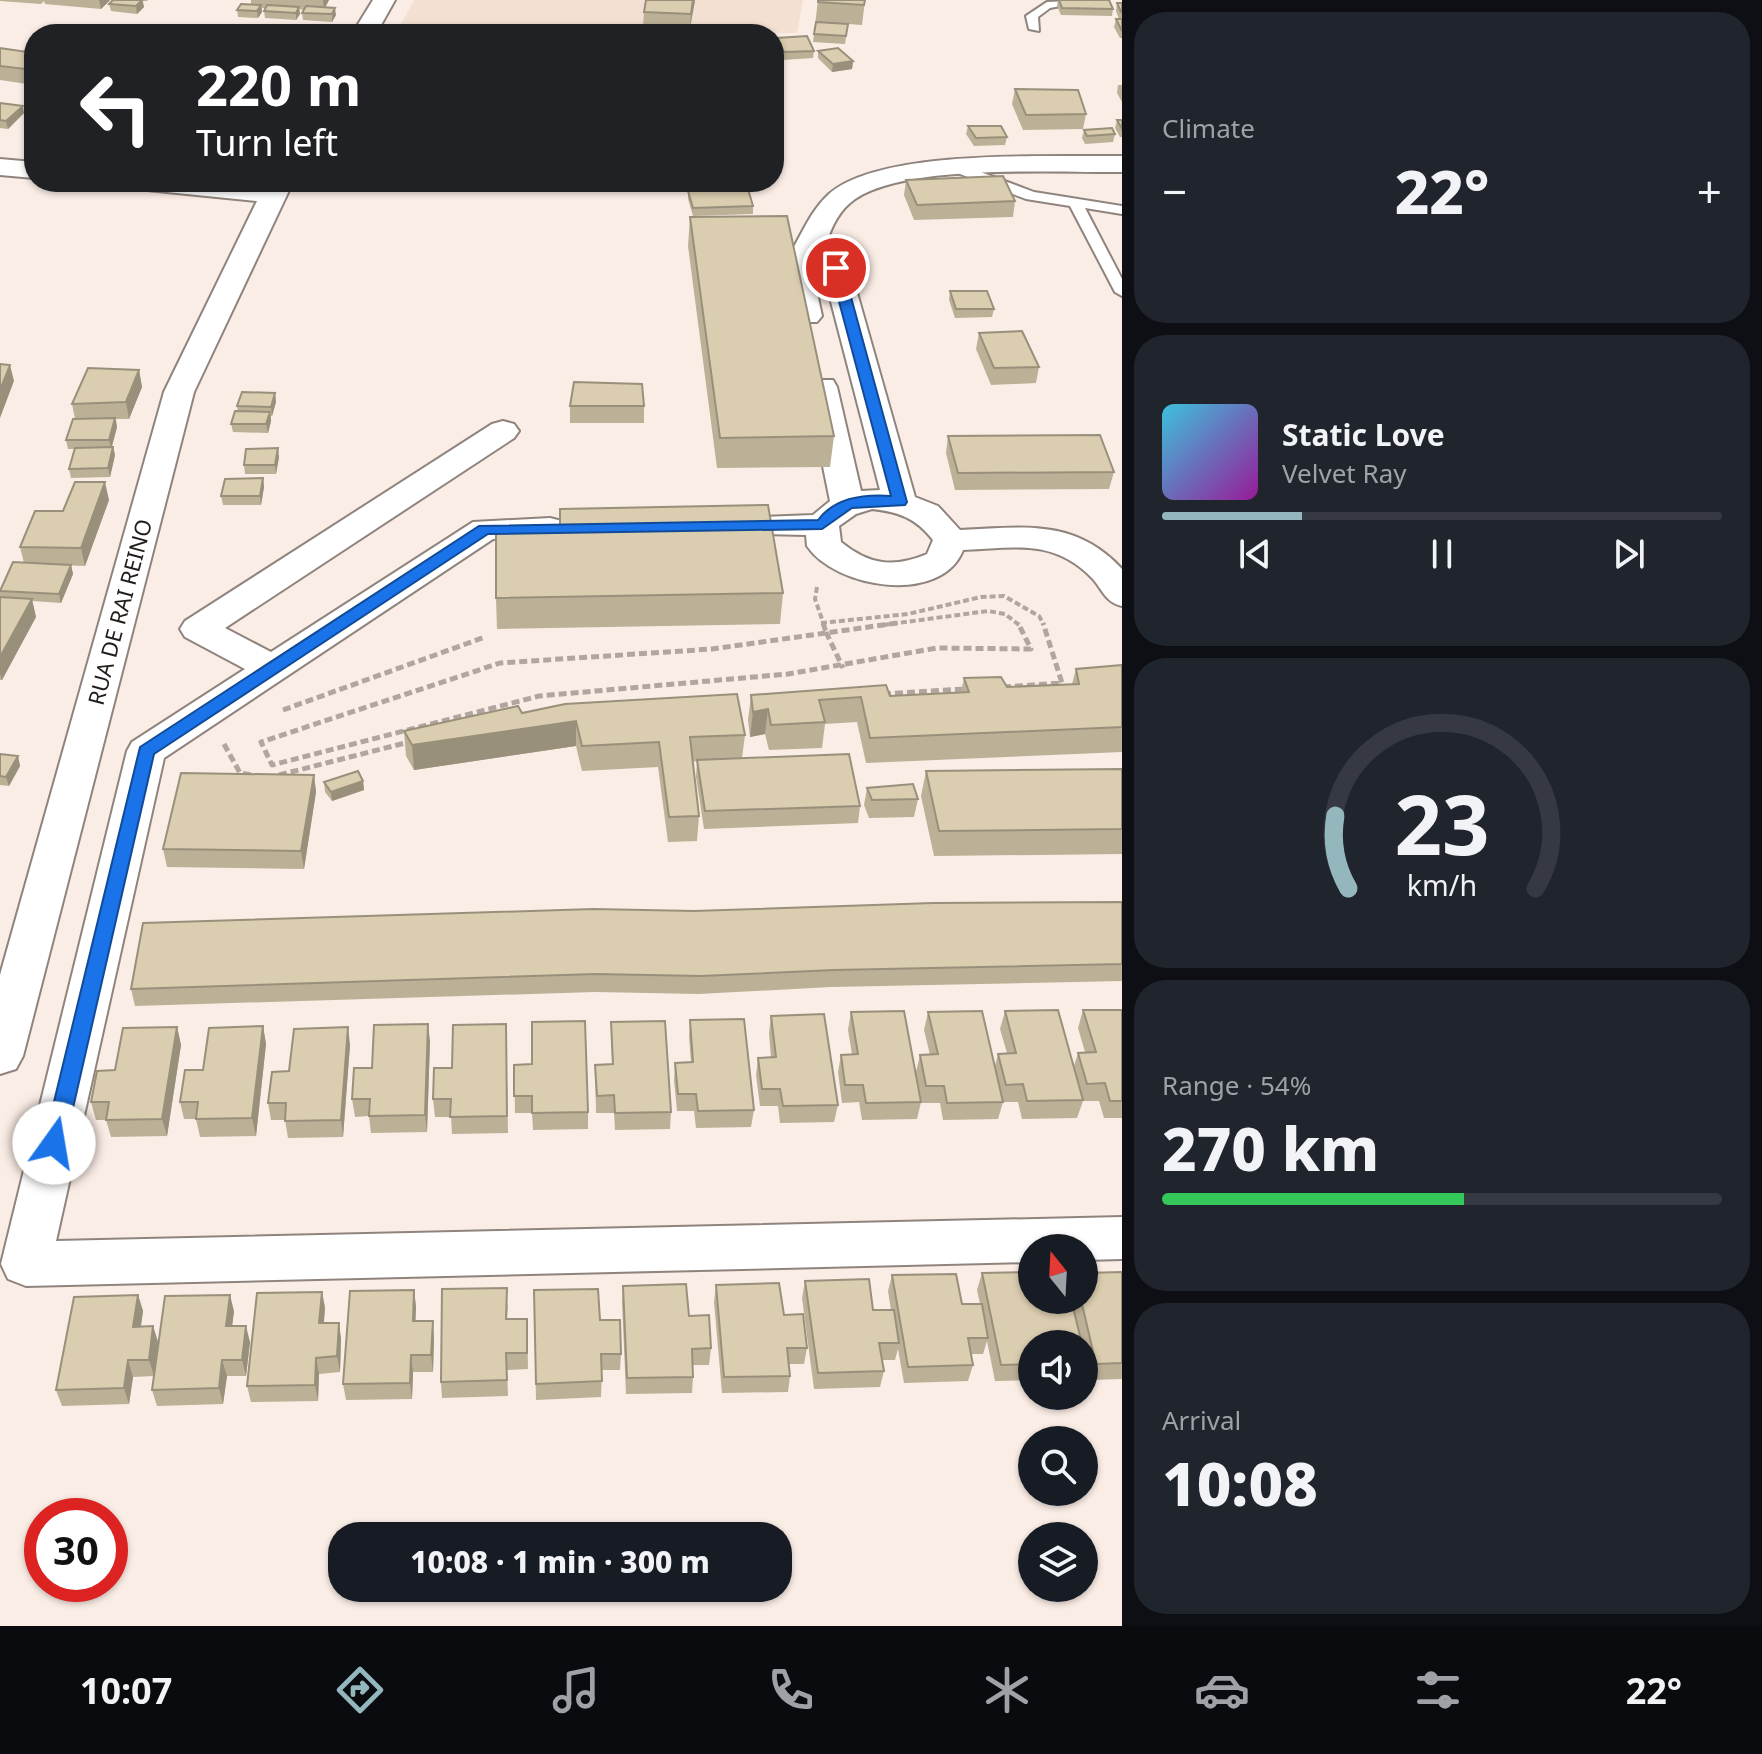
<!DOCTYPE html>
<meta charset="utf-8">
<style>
body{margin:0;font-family:"Noto Sans",sans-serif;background:#20242c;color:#f1f3f6;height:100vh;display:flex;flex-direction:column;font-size:30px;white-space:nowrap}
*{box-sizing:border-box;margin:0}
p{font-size:26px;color:#9ea1a6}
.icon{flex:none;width:44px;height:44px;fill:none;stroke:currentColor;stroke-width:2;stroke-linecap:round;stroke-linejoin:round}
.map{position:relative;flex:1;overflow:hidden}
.side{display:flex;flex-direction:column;gap:12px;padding:12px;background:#0d0f14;width:640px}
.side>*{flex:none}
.banner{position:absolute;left:24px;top:24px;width:760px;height:168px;border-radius:32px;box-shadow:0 2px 6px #0004;background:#202124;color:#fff;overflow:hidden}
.needle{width:52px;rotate:342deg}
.fabs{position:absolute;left:1018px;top:1234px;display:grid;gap:16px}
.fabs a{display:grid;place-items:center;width:80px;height:80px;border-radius:50%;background:#171b24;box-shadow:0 2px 6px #0004;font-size:40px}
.speed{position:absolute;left:24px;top:1498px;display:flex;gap:16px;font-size:40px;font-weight:700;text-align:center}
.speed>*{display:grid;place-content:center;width:104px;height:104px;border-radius:50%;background:#171b24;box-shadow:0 2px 6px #0004;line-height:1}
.speed .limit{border:12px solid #d22;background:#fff;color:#111}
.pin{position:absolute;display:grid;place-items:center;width:68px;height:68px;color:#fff;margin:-34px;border:4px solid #fff;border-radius:50%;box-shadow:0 2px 8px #0007}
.me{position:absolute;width:88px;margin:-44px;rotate:13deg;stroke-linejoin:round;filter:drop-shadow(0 0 6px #0008)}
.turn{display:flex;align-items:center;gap:28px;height:168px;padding:0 40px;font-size:36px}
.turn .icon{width:104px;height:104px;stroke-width:2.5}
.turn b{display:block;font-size:56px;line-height:68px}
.big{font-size:60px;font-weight:800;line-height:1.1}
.side .widget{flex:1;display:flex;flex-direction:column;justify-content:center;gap:12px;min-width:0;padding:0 28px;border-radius:32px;background:#20242c}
.side .dial{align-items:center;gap:0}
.dial svg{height:208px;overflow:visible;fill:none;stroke:#363941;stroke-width:7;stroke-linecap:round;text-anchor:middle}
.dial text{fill:#f1f3f6;stroke:none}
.song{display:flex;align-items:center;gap:24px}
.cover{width:96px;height:96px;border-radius:12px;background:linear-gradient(135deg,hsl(190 70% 55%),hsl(300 70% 35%))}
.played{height:8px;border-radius:4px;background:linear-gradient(90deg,#94b6bd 25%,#363941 25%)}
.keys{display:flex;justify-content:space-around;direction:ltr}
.heat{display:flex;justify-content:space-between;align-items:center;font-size:44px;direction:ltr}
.charge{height:12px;border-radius:6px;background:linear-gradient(90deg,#34c759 54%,#363941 0)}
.trip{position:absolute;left:328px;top:1522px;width:464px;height:80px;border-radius:32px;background:#171b24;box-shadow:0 2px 6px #0004;font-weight:800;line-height:80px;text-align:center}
.tab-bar{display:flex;height:128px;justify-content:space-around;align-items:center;background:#090b0e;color:#9ea1a6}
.tab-bar .icon{width:56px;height:56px}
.tab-bar .current{color:#94b6bd}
.tab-bar b{font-size:36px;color:#f1f3f6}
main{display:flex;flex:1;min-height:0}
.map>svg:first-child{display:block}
.built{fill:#f4e0d3}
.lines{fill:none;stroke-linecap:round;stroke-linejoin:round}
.lane-casing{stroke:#8f847d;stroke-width:4}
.street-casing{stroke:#8f847d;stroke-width:4}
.path-far1{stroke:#b0a69f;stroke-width:4;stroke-dasharray:6 3;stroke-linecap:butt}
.path{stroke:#b0a69f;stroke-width:5;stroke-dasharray:8 4;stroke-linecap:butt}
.lane{fill:#fff;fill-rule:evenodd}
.street{fill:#fff;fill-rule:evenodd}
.path-bridge{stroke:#b0a69f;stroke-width:5;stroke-dasharray:8 4;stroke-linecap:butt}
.wall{fill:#bcb097}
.shaded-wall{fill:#99907b}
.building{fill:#dbcdb0;stroke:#99907b;stroke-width:2}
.route{fill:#1a73e8;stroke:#114b97;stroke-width:2}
.labels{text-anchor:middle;stroke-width:7;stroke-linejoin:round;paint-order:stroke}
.street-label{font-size:22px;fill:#221d1a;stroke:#fff}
</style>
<main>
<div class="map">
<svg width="1122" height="1626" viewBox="0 0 1122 1626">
<rect width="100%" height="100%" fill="#faede5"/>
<path class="built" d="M414,0H803L797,33L396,34Z"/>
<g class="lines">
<defs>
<path id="lane" d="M1093,0L1050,8L1038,17L1039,31L1029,29L1026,16L1047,2Z
M952,165H962L1034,192L1122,206V214L1085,208L1122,279V296L1115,292L1070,206L1026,199L952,171Z"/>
<path id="street" d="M373,0H395L376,34H352Z
M1122,156V172C1055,173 909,163 855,199C839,210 831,227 826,245L850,268L915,497L938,506L960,530C1023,527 1075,518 1122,569V606C1105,602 1103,590 1092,578C1053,538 1014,548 963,550C942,605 836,589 807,546L806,535L706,533L701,526L706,519L813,515L830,501L807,387L811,380H833L837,387L861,491L880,490L823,271L813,263L811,265L822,316L817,322H797L792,316L783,265C799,242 808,213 829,194C881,148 1052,157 1122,156ZM872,509C899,512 916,518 933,540L927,554C894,568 869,565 841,542L839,526L856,514Z
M0,159L34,162V178L0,175Z
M134,182H223L265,186L267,182H293L194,392L23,1056L16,1069L0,1074V975L164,392L257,201L147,190L138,188Z
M503,421L514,424L519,431L514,438L225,628L271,652L473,522L550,518L562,521L567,528L562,535L493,539L164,758L56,1241L1122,1217V1259L1084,1260V1248H1032V1262L26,1286L8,1279L1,1264L127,751L132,742L245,669L185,637L180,629L185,621L492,424Z"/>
</defs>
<use href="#lane" class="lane-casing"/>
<use href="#street" class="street-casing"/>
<path class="path-far1" d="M817,587L815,599L824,625
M821,623L908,614L981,597L1004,596L1039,616L1044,625
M883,625L988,611L1005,614L1019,625"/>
<path class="path" d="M823,623L826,632
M897,623L712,649L500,663L261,742L272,765L539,696L788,674L937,648L1031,649L1018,623
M1003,687L1062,683L1043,623
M883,694L965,689
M283,710L485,637
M224,744L240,773L253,775
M279,775L409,742"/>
<use href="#lane" class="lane"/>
<use href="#street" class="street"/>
<path class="path-bridge" d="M826,632L843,668"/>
</g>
<path class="wall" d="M0,0H110L101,9L45,4L44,1L41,4L0,1Z
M113,0H148L147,1H143L144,7L137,14L111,11L109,4Z
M251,0H329L325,7L336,15L332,22L303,20L302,13L304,10L299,9L300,14L296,20L265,18L264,11L266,8H262V12L258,18L238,17L237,10L251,4Z
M695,0L690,28L643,26L644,12Z
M818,0H865L862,25L848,24L845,44L813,42Z
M1058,0H1109L1113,9L1112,16L1061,15L1057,6Z
M1117,3H1122V38H1120L1114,27L1116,19H1119L1116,11Z
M777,38L814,51L813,58L783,60L777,45Z
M0,48L34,53V85L0,80Z
M818,51L853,61L852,69L832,72L818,58Z
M1118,85H1122V102L1117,93Z
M1015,89L1086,114L1083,129L1023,130L1012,104Z
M0,103L24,113L8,129L0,128Z
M1117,120H1122V137H1120L1115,128Z
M968,126L1007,137L1005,145L974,146L966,134Z
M1084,130L1115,134L1113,142L1085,144L1082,138Z
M906,180L1015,201L1013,217L914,220L904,195Z
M688,191L753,206V214L693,216L688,199Z
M690,217L834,436L830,467L717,468L688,246Z
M950,291L994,309L992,317L955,318L949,300Z
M979,333L1039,367L1036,383L991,385L976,349Z
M139,370L142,387L129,419H116L117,427L112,447H113L115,455L110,477L71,478L69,469L74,449H68L66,440L75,419L72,404Z
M275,393L276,402L272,416H271V421L268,433L233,432L231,424L238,412L237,406Z
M570,406H644V423H570Z
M948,436L1114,472L1109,489L955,490L946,453Z
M279,457L276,474H245L244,465Z
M263,478L264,487L261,505H223L221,496Z
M109,500L85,566L62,565H71L73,574L61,603L32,601L36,617L2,680H0V589L24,563L20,547L63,511Z
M783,593L780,624L497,629L496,598Z
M1122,665V752L866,763L857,722L825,724L822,748L769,750L765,734L750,737L748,720L751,695L890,696L961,692L964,678L1007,687L1072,684L1076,669Z
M522,713L745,735L742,758L860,806L858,823L704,829L696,777L697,761L693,762L699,816L697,841L668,842L658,767L582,771L576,746L414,770L406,756L404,731Z
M0,754L18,756L20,766L9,786L0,785Z
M1122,769V854L934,856L921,796L926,771Z
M314,775L316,792L304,869L167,867L163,849Z
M363,781L364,790L332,801L325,792L324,782Z
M867,788L918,799L914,817L869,818L864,805Z
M1122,902V981L831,987L699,994L595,992L135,1006L131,989L694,911Z
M1083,1010H1122V1118H1104L1099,1101H1083L1077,1118L1022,1119L1018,1102H1003L998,1119L943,1120L940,1103H922L916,1073L921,1102L917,1119L862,1120L859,1102L842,1103L838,1072L841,1055L852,1054L848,1030L851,1012L916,1072L920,1055H930L924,1030L928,1012L995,1066L998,1054L1007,1053L1000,1029L1005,1011L1074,1066L1078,1053L1085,1052L1078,1028Z
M771,1016L838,1105L834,1122L780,1123L778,1106H760L756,1075L758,1058H771L769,1033Z
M690,1020L754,1110L751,1127L696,1128L694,1111H677L674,1080L675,1063L691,1062L689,1037Z
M611,1022L671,1112L670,1129L615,1130L614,1113H596L595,1065L612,1064Z
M506,1024L508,1133L452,1134L451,1117H435L433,1099L452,1068Z
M263,1026L266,1044L256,1136L200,1137L196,1119H184L180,1102L203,1070Z
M177,1027L181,1045L167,1136L111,1137L106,1120H96L91,1102L115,1070Z
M430,1041L427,1132L371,1133L369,1116L355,1117L352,1099L372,1068Z
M350,1045L343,1137L288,1138L285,1120H271L268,1103L289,1071Z
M532,1064L588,1112V1129L533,1130L532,1113H515L514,1065Z
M1122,1272V1379L1090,1380L1084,1357V1344H1081L1080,1338L1077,1344H1032V1380L995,1381L987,1341L983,1354H971L973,1365L968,1381L904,1383L898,1349L895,1360H882L884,1371L880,1387L814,1389L802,1298L805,1281L873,1310H891L888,1291L892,1275L962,1304H980L977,1290L982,1273L1053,1303H1071L1070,1300H1084Z
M716,1285L784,1315L807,1348L804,1364H789L790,1376L788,1392L722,1393L714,1302Z
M623,1286L689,1316L711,1348L709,1365H693V1377L692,1393L626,1394L622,1302Z
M414,1290L416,1307L415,1321L434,1338L433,1372H413L412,1399L346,1400L343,1384Z
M534,1290L600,1320L621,1354L620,1370H602L601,1397L536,1400Z
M322,1292L325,1308L324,1323H339L341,1339L340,1372L319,1374L318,1401L251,1402L247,1386Z
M138,1295L143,1311L141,1327L153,1326L158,1342L154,1376L133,1377L129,1404L62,1406L56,1390Z
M508,1304L507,1319H527L528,1369L507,1370L508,1396L442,1398L441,1382Z
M234,1311L232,1326L250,1342L246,1376H227L223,1404L157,1406L152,1390Z"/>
<path class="shaded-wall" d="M99,0H110L101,9Z
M142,0L144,7L137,14L136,6Z
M323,0H329L324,10Z
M693,0H695L690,28L691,14Z
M261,5L262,12L258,18L257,11Z
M299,7L300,14L296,20V13Z
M335,8L336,15L332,22V14Z
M853,61L852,69L832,72L833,64Z
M23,106L24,113L8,129L6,121Z
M10,365L14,381L0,418V390Z
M139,370L142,387L129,419L126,402Z
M275,393L276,402L272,416L271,407Z
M270,412L271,421L268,433L266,424Z
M115,418L117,427L111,449L109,440Z
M113,447L115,455L110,477L108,468Z
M278,448L279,457L276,474L275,465Z
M263,478L264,487L261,505L260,496Z
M105,482L109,500L85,566L81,548Z
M71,565L73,574L61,603L59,594Z
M32,599L36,617L2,680L0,674V657Z
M768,709L765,734L750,737L753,712Z
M576,721V746L414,770L412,745Z
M18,756L20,766L9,786L6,777Z
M314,775L316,792L304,869L301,851Z
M363,781L364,790L332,801L331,792Z
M428,1024L430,1041L427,1132L425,1115Z
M263,1026L266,1044L256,1136L252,1118Z
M177,1027L181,1045L167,1136L162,1119Z
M348,1027L350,1045L343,1137L341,1120Z
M414,1290L416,1307L415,1338L413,1321Z
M322,1292L325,1308L322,1340L319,1323Z
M138,1295L143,1311L138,1343L133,1327Z
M230,1295L234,1311L230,1343L226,1326Z
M433,1321L434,1338L433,1372L431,1355Z
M339,1323L341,1339L340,1372L337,1356Z
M153,1326L158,1342L154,1376L149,1360Z
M246,1326L250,1342L246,1376L242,1360Z
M411,1355L413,1372L412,1399L410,1383Z
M316,1358L319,1374L318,1401L315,1385Z
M128,1360L133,1377L129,1404L124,1388Z
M222,1360L227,1376L223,1404L219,1388Z"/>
<path class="building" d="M113,0H142L136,6L109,4Z
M646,0H693L691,14L644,12Z
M818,0H865L864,5L818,2Z
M1059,0H1109L1113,9L1062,8Z
M1117,3H1122V12H1121Z
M241,4L261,5L257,11L237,10Z
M267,5L299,7L296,13L264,11Z
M306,6L335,8L332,14L302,13Z
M1116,19H1122V31Z
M816,22L848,24L846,36L814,34Z
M712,31L761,33L712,34Z
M807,36L814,51L784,52L777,38Z
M0,48L34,53V70L0,66Z
M838,48L853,61L833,64L818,51Z
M1015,89L1078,90L1086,114L1026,115Z
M0,103L23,106L6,121L0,120Z
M1117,120H1122V129Z
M968,126H1001L1007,137L976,138Z
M1112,128L1115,134L1087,136L1084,130Z
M1003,176L1015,201L917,205L906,180Z
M748,189L753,206L693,208L688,191Z
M787,216L834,436L720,438L690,217Z
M950,291H987L994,309H956Z
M1022,331L1039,367L994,368L979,333Z
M0,364L10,365L0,390Z
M88,368L139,370L126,402L72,404Z
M574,382L642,384L644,406H570Z
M242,392L275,393L271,407L237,406Z
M235,411L270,412L266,424H231Z
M115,418L109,440H66L73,419Z
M1100,435L1114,472L958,473L948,436Z
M113,447L108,468L69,469L75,448Z
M278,448L275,465H244L246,449Z
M263,478L260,496H221L225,479Z
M75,482H105L81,548L20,547L35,511H63Z
M768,505L783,593L496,598V527L560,526V509Z
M13,562L71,565L59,594L0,591Z
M0,597L32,599L0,657Z
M1122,665V727L870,738L861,697L819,700L825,722L771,725L768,709L753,712L751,695L886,685L890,696L969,692L964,678L1001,677L1007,687L1079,684L1076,669Z
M737,694L745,735L690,737L699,816L669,817L659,742L582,746L576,721L412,745L404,731L518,706L522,713L565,704Z
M0,754L18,756L6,777L0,776Z
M849,754L860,806L705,811L697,760Z
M1122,769V829L939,831L926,771Z
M358,771L363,781L331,792L324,782Z
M181,773L314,775L301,851L163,849Z
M913,784L918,799L872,800L867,788Z
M1122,902V964L834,970L701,976L596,974L131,989L143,923L593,909L694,911L933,903Z
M1058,1010L1083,1100L1027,1101L1023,1084L1006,1085L998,1054L1016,1053L1005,1011Z
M1083,1010H1122V1101H1110L1105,1083L1087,1084L1078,1053L1096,1052Z
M904,1011L921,1102L866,1103L863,1085H845L841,1055L858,1054L851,1012Z
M982,1011L1003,1102L947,1103L944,1086H926L920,1055L938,1054L928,1012Z
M824,1014L838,1105L783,1106L780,1089H762L758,1058L776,1057L771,1016Z
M744,1019L754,1110L698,1111L696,1094H678L675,1063L693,1062L690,1020Z
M585,1021L588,1112L532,1113V1096H514V1065L532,1064V1022Z
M665,1021L671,1112L615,1113L614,1095L597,1096L595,1065L613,1064L611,1022Z
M428,1024L425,1115L369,1116L370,1099H352L354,1068H372L374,1025Z
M506,1024L507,1116L450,1117L451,1099H433L434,1068H452L453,1025Z
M263,1026L252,1118L196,1119L198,1102H180L185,1070H203L209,1028Z
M177,1027L162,1119L106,1120L109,1102H91L97,1071L115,1070L123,1028Z
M348,1027L341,1120L285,1121L286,1103H268L272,1072L289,1071L294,1029Z
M1032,1272V1300H1052L1053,1303H1072L1080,1336H1060L1062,1344H1032V1364L1001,1365L982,1273Z
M1122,1272V1363L1096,1364L1081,1300H1084V1273Z
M956,1274L962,1304H982L988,1338H968L973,1365L908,1367L892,1275Z
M869,1279L873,1310H894L899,1343H879L884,1371L818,1373L805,1281Z
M779,1283L784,1315L803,1314L807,1348H787L790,1376L724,1377L716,1285Z
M686,1284L689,1316L709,1315L711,1348L692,1349L693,1377L627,1378L623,1286Z
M507,1288L506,1319H527V1353H506L507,1380L441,1382L442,1289Z
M598,1289L600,1320H620L621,1354H601L602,1381L536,1384L534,1290Z
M414,1290L413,1321H433L431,1355H411L410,1383L343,1384L350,1291Z
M322,1292L319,1323H339L337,1356L316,1358L315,1385L247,1386L257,1293Z
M138,1295L133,1327L153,1326L149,1360H128L124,1388L56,1390L74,1297Z
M230,1295L226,1326H246L242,1360H222L219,1388L152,1390L165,1296Z"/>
<path class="route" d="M836,264L843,268L907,502L905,505L852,508L822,529L488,534L154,754L65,1143L62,1150H47L44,1143L140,747L479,526L818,520C835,497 864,494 891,496L830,268Z"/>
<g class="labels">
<g class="street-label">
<text transform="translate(120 612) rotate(-75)" y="8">RUA DE RAI REINO</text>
</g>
</g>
</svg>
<div class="fabs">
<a><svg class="needle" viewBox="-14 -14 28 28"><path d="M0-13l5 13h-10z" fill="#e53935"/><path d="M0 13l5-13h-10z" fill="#9ea1a6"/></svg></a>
<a><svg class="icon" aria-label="sound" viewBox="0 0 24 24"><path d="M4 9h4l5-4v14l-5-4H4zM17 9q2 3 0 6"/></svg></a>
<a><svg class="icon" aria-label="search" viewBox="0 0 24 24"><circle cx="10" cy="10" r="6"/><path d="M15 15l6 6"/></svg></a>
<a><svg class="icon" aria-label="layers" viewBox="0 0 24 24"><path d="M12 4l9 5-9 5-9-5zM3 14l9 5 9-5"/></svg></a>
</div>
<div class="speed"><div class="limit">30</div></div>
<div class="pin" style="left:836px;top:268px;background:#d93025"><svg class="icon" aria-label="arrive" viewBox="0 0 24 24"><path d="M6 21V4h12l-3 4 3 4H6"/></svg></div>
<svg class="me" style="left:54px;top:1143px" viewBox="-20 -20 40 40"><circle r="19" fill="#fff"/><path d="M0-13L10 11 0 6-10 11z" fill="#1a73e8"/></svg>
<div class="trip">10:08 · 1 min · 300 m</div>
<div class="banner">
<div class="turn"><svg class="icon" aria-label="left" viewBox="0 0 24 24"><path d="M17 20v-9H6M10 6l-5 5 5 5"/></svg><div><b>220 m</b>Turn left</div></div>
</div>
</div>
<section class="side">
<div class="widget"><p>Climate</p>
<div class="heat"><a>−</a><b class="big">22°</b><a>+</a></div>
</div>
<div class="widget">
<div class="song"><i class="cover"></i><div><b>Static Love</b><p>Velvet Ray</p></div></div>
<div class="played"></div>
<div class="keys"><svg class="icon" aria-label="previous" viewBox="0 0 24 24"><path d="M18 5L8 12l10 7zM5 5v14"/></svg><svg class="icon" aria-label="pause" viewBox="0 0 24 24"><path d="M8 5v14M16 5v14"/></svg><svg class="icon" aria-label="next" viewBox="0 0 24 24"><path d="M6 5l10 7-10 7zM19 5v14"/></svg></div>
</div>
<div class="widget dial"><svg viewBox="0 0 100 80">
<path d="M14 69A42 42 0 1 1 86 69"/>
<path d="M14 69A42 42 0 0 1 9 41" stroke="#94b6bd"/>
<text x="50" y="56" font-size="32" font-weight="700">23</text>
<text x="50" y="72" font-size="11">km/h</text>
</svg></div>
<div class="widget"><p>Range · 54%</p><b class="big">270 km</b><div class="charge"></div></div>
<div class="widget"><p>Arrival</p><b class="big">10:08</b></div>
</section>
</main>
<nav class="tab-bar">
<b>10:07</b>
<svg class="icon current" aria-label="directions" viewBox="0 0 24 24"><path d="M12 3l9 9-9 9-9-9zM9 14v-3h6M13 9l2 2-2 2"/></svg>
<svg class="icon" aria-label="music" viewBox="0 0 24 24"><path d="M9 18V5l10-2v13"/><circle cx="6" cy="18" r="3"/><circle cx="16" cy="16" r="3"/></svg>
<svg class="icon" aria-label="phone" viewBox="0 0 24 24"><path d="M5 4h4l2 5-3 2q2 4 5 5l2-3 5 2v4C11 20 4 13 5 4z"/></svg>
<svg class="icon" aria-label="climate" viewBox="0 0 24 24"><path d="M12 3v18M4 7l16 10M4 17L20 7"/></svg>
<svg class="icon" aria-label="car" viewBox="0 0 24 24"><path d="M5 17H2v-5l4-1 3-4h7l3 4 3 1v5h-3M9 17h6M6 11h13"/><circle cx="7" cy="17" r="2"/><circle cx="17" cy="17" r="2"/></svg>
<svg class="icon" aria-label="filters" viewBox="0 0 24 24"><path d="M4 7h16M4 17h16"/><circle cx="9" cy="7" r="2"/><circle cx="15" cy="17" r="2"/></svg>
<b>22°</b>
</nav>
